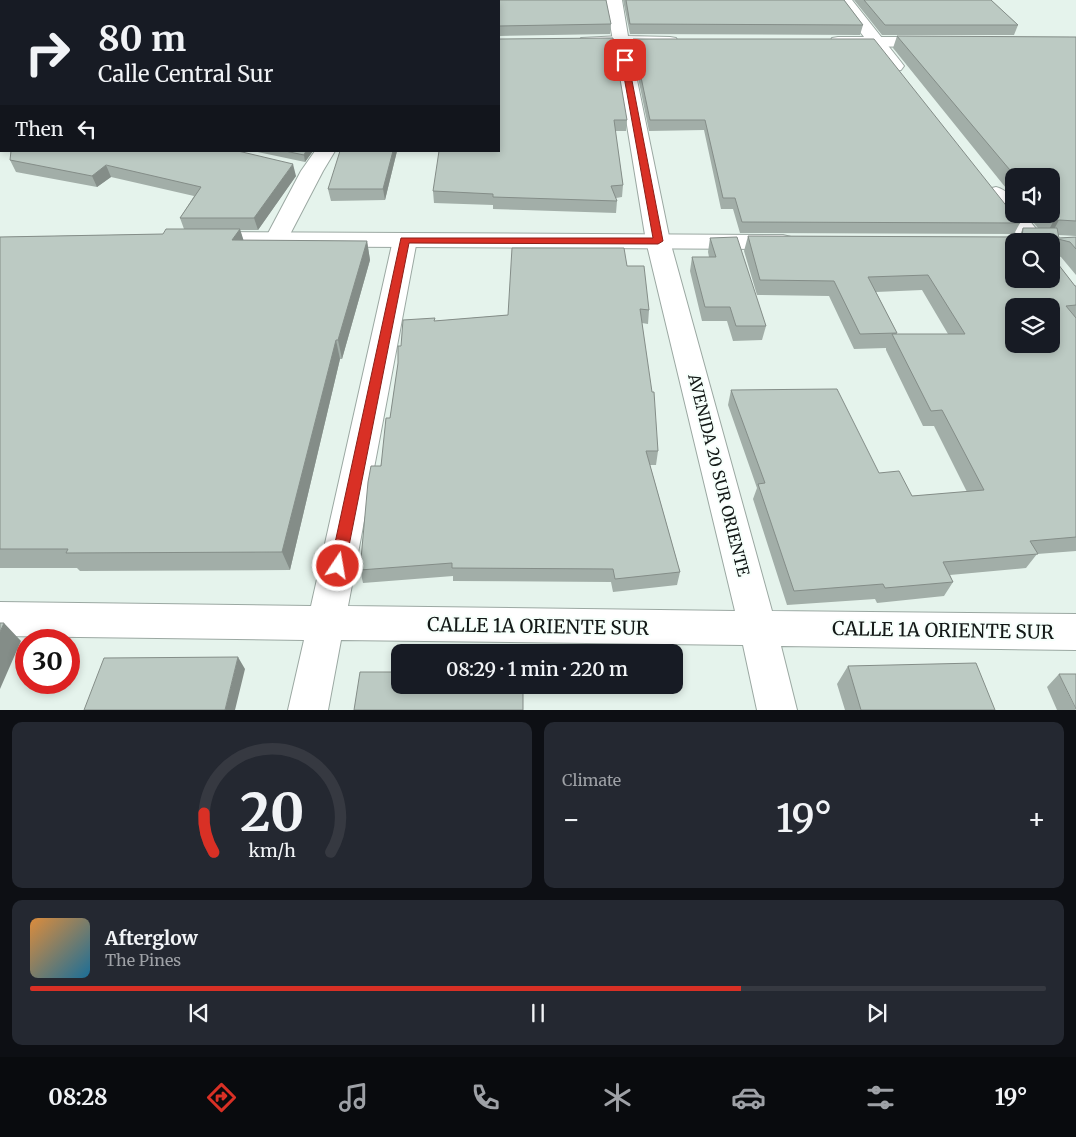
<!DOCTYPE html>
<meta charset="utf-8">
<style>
body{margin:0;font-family:Merriweather,serif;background:#242831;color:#f1f3f6;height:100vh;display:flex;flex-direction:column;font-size:19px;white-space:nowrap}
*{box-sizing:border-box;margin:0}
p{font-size:16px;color:#9ea1a6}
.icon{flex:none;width:28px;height:28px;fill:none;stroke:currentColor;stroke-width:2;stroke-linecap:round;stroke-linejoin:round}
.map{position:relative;height:710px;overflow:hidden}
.panel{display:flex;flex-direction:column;gap:12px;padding:12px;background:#0d0f14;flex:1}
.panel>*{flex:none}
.guide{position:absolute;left:0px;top:0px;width:500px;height:152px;box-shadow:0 2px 8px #0003;background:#171b24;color:#f1f3f6;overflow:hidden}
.controls{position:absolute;left:1005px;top:168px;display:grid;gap:10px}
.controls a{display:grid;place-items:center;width:55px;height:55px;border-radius:10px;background:#171b24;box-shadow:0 2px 8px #0003;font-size:25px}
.speed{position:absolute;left:15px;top:629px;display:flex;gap:10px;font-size:25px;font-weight:700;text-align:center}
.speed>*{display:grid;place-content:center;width:65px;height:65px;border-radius:50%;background:#171b24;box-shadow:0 2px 8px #0003;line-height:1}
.speed .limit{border:8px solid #d22;background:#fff;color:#111}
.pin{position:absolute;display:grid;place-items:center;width:42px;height:42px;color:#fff;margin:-21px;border-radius:10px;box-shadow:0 2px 8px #0006}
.me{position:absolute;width:55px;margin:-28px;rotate:12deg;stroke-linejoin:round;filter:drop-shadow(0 0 4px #0008)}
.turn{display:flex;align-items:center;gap:18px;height:105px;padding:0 15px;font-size:22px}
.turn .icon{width:65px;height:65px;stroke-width:2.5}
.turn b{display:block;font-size:35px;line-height:42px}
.then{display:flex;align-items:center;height:48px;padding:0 15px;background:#0003;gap:10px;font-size:19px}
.big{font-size:38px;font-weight:600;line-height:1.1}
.panel .tile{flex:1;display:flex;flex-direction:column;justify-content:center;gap:8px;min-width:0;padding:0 18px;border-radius:10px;background:#242831}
.panel .dial{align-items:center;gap:0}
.dial svg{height:130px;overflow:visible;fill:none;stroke:#363941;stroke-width:7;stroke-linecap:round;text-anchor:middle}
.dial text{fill:#f1f3f6;stroke:none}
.song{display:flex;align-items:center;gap:15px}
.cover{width:60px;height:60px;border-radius:8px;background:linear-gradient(135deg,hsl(30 70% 55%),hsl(200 70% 35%))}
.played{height:5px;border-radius:2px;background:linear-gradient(90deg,#d93025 70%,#363941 70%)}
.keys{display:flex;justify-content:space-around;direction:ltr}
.heat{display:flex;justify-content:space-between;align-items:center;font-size:28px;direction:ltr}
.panel .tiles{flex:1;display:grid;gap:12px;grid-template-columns:1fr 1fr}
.tile:last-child{grid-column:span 2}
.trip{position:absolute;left:391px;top:644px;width:292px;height:50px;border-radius:10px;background:#171b24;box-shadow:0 2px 8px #0003;font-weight:600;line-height:50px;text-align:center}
.tab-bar{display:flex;height:80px;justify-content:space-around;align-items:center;background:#090b0e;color:#9ea1a6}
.tab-bar .icon{width:35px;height:35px}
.tab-bar .active{color:#d93025}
.tab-bar b{font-size:22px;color:#f1f3f6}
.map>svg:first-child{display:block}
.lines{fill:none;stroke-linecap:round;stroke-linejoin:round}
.street-casing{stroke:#9ba8a2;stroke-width:2}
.secondary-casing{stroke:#9ba8a2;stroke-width:2}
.street{fill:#fff;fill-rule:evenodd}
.secondary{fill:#fff;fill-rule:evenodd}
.wall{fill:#a2aea8;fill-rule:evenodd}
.shaded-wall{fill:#848d88}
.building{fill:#bccac3;stroke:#848d88;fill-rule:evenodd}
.route{fill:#d93025;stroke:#8d1f18}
.labels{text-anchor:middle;stroke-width:4;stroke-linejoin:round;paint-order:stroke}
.street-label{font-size:16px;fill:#131816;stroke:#f6fffb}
.near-street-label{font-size:19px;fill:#131816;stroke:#f6fffb}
</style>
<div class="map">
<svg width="1076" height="710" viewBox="0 0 1076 710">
<rect width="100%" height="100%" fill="#e5f3ec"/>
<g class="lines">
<defs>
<path id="street" d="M410,0H426V1H411Z
M836,0H852L901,62L904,66L901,70L895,71L889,70Z
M621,36L627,38L629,41L670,241L772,611L1076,614V650L781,646L797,710H757L743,645L341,640L328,710H288L304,640L0,636V602L311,606L393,240L397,235L405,233L413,235L417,240L348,606L735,611L646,241L614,46H581L579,42L581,38Z
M0,99H1V111H0Z
M315,151H335L323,171L285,244L277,246L269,244L265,239L301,171Z
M996,187C1010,191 1014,201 1014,214H1024L1046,241H1022L985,194L988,189Z"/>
<path id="secondary" d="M606,0H622L628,36L670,37L676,38L678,42L676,46L670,47L615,44L613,41Z
M838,37H933L939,38L941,42L939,46L933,47L832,46L830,42L832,38Z
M206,232L783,235L791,237L795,242L791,247L783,249L206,246L198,244L194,239L198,234Z"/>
</defs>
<use href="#street" class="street-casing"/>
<use href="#secondary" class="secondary-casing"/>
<use href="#street" class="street"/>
<use href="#secondary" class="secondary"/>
</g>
<path class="wall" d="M623,0H844L863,25L860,35L630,34Z
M854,0H991L1018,25L1014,35H882Z
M499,1L611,24L610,34L499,36Z
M897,36L1076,37V236L1059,235V238L1076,237V275L1061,257L1058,256V264L1075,286H1076V551L1037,554L1026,568L950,575L953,582L944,596L877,603L875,599L787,605L753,499L757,488L728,405L731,390L879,473L912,496L967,492L934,426H923L886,350V348L854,349L829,296L757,295L744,251L748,236L1019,237L1023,228H1038L1026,214H1051V176H1014V198L893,48ZM922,290L948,334H896L897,333L876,292Z
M499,39L627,120L626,131H615L623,185L622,197L616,198L617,201L616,213L493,209V205L434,203L433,191L499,151Z
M633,39L1020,223L1014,234L740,233L733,209H721L704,130L649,131L632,48Z
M253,151H313L305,162Z
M397,151L385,200L331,201L328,189Z
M10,160L296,176L258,230H240L243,240L367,241L370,260L342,359H340L290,570L80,571L77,568H0V237L163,234L184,229L180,218L194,196L111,177L97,187L16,172Z
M710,238L766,326L762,340L733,341L727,321H702L690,271L692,257H709L708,252Z
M627,266L649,310L648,324L642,323L658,451L656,465H650L680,572L677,585L613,592L611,582L453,581V576L363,583L360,570L390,418L401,346L435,321L508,315Z
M848,666L995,710H845L837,684Z
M1059,674L1076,710H1057L1047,687Z"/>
<path class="shaded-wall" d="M343,0H356L354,1H342Z
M1,94V105L0,102V95Z
M306,151H313L305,162L304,155Z
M393,151H397L385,200L383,189Z
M293,164L296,176L258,230L254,218Z
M106,165L111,177L97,187L92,176Z
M1059,220L1051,235L1045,237L1053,222Z
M240,229L246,248L232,240Z
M367,241L370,260L342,359L338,340Z
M336,340L340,359L290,570L282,552Z
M4,623L21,641L0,689V632Z
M238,657L245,669L235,710H225Z"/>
<path class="building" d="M0,0H343L342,1H1V94L0,95Z
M431,0H606L611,24L499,26V1H430Z
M626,0H844L863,25L630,24Z
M864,0H991L1018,25H885Z
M897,36L1076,37V221L1059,220L1053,222L1046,214H1051V176H1015Z
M613,38L627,120H614L623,185L611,186L617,201L493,197V194L433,191L439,151H499V39Z
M633,39H874L1020,223L742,222L735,198H723L705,120H650Z
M11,151H238L293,164L254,218H180L201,187L106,165L92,176L10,160Z
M285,151H306L304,155Z
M340,151H393L383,189H328Z
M1023,228H1057L1059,238L1076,237V249L1070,242L1058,239V264L1075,286H1076V305L1066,306L1076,318V537L1030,541L1038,554L943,562L953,582L885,588L883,584L794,591L758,484L765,483L731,390L837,389L879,473L899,471L912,496L984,490L942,410L931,411L892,334H965L928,275L868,277L897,333L860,334L834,281L760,280L748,236L1022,237ZM1014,241H1051V279H1014ZM1014,306H1051V344H1014Z
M166,229H240L232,240L367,241L338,340H336L282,552L66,553L68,549H0V237L163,234Z
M737,237L766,326H736L730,307H705L692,257H716L710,238Z
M512,248H624L627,266H644L649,310L640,309L652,392H654L658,451H646L680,572L615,579L613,569L452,568V563L360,570L368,482L371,466H381L386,418H390L398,363V346H401L403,320L435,318L434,321L508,315Z
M0,623H4L0,632Z
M238,657L225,710H84L104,658Z
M976,663L995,710H861L848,666Z
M360,672H400V685H523V710H354Z
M1059,674H1076V709Z"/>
<path class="route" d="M625,57L628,60L663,241L658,244L409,243L345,566L343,570L338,572L332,570L330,566L401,238H653L621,60Z"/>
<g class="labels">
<g class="street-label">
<text transform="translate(719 475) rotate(76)" y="6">AVENIDA 20 SUR ORIENTE</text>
</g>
<g class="near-street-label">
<text transform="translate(538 626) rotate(1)" y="7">CALLE 1A ORIENTE SUR</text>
<text transform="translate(943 630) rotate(1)" y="7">CALLE 1A ORIENTE SUR</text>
</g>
</g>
</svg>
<div class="controls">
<a><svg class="icon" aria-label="sound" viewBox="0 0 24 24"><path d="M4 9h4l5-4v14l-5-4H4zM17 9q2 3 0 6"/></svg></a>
<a><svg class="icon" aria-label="search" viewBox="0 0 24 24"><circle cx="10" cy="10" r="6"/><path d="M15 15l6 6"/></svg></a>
<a><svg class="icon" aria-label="layers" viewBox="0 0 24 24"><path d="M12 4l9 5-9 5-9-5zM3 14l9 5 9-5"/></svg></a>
</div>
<div class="speed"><div class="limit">30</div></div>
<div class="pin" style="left:625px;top:60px;background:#d93025"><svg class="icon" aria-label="arrive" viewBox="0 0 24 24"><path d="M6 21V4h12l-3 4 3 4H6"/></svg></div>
<svg class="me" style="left:338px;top:566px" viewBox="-20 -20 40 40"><circle r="17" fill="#d93025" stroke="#fff" stroke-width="3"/><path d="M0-11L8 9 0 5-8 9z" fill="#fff"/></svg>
<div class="trip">08:29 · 1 min · 220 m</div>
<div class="guide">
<div class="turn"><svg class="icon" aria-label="right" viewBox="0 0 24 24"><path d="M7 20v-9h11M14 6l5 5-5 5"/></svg><div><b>80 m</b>Calle Central Sur</div></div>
<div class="then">Then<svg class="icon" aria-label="left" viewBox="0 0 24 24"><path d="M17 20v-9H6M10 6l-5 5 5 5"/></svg></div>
</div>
</div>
<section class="panel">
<div class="tiles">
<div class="tile dial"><svg viewBox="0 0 100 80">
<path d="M14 69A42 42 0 1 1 86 69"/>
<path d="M14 69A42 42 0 0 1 8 45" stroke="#d93025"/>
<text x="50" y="56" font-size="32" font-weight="700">20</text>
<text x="50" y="72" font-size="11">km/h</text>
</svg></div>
<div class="tile"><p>Climate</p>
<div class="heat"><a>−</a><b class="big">19°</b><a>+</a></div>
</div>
<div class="tile">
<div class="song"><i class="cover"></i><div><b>Afterglow</b><p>The Pines</p></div></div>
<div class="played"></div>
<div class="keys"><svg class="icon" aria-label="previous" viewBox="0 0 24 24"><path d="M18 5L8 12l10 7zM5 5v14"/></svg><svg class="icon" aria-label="pause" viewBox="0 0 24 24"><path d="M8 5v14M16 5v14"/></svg><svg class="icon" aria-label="next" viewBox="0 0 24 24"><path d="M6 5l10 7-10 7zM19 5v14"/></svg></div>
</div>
</div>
</section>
<nav class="tab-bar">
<b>08:28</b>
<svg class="icon active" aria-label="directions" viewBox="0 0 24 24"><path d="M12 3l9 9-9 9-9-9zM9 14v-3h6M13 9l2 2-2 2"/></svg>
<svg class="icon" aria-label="music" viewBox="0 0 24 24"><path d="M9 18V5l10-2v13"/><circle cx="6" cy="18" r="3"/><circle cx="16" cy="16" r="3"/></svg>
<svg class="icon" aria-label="phone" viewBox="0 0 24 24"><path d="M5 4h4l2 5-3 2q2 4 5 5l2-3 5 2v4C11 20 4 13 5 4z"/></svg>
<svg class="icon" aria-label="climate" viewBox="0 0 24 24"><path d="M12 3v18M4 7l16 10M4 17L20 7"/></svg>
<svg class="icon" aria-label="car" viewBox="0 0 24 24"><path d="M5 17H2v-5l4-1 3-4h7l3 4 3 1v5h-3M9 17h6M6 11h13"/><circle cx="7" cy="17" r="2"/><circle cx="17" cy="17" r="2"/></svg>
<svg class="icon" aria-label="filters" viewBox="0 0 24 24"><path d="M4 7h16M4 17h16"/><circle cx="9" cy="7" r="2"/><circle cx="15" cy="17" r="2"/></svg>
<b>19°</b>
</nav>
